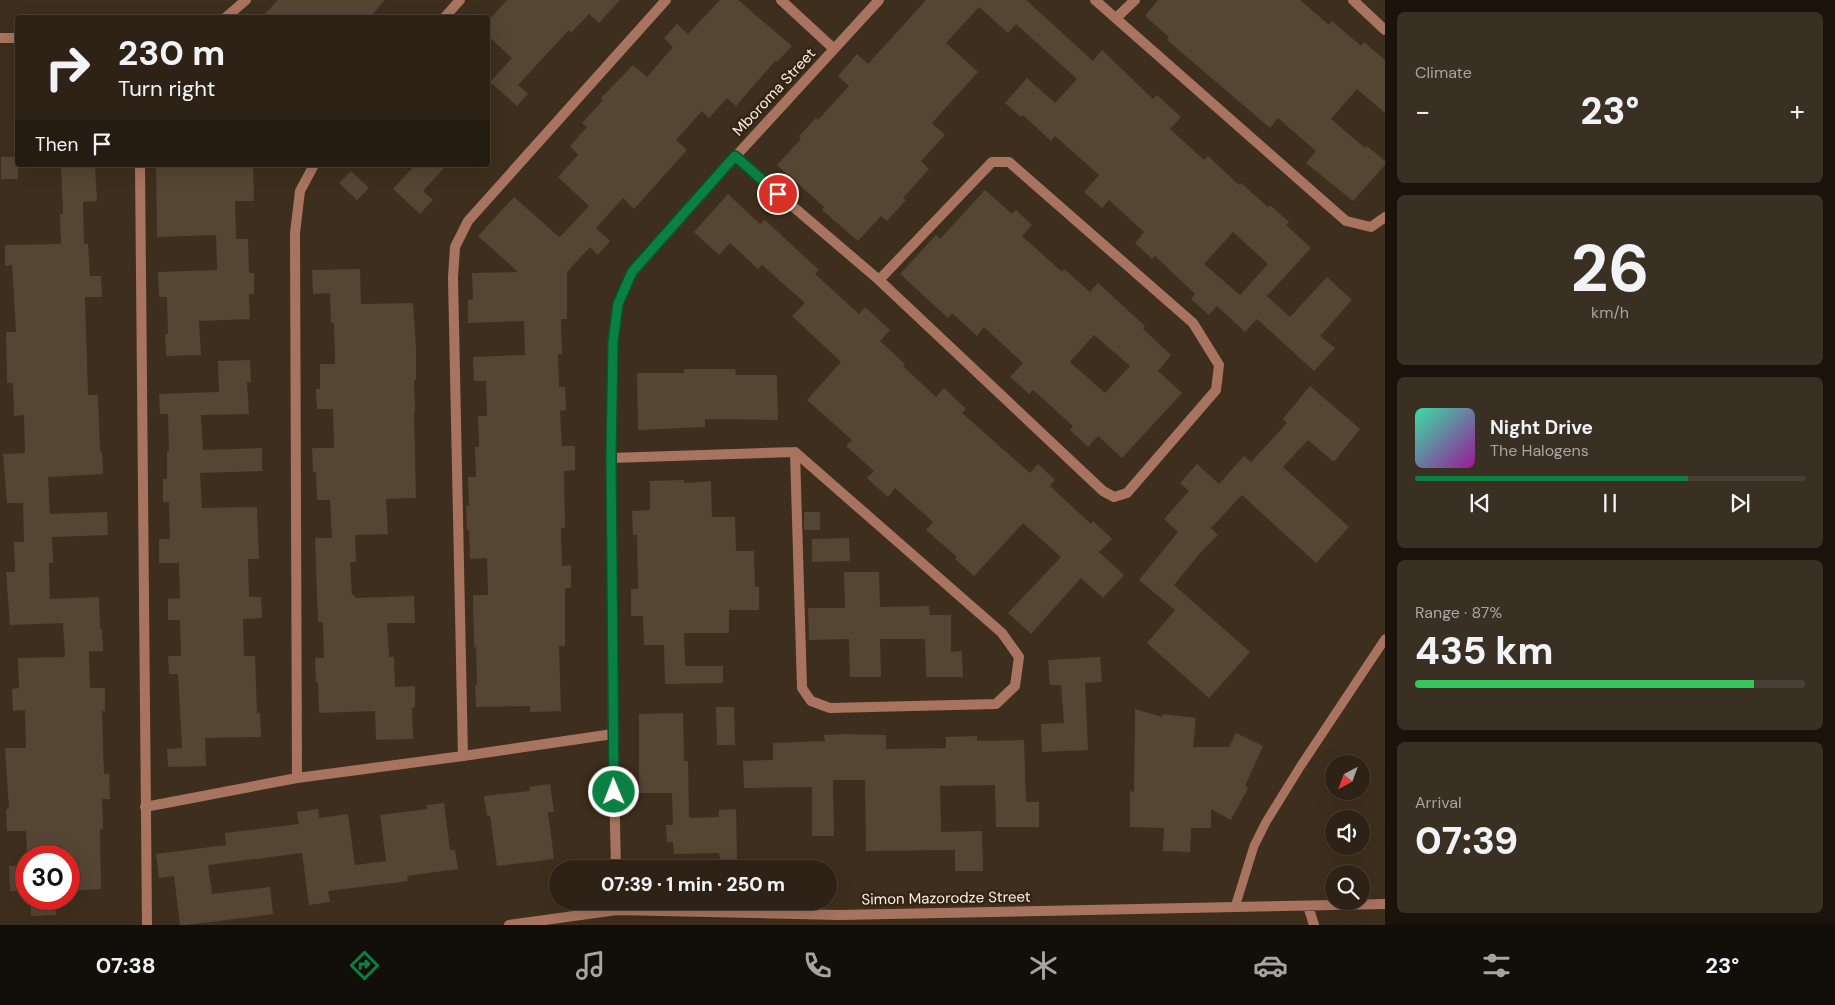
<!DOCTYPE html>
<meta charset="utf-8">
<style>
body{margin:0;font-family:"DM Sans",sans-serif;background:#3a2f23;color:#f1f3f6;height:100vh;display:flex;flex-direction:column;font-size:19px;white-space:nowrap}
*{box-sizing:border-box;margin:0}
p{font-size:16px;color:#a7a4a1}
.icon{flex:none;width:28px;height:28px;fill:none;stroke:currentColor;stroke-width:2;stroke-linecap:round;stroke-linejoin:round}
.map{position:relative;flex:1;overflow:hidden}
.details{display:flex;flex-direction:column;gap:12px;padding:12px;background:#19130c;width:450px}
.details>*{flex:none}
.hud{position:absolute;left:15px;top:15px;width:475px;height:152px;border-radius:5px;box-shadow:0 5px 20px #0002,0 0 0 1px #493f35;background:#2e2216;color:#f1f3f6;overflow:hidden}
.needle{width:32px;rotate:221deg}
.controls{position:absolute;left:1325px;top:755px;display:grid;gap:10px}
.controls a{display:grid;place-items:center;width:45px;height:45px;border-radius:50%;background:#2e2216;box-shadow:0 5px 20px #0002,0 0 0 1px #493f35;font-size:25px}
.speed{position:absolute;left:15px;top:845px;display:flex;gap:10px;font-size:25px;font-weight:700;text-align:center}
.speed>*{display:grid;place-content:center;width:65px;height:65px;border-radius:50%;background:#2e2216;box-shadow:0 5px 20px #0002,0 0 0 1px #493f35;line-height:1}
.speed .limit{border:8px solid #d22;background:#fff;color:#111}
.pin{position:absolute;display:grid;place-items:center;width:42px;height:42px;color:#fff;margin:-21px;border:2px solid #fff;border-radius:50%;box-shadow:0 1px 5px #0007}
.me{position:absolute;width:55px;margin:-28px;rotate:359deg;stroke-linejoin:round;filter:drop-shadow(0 0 4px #0008)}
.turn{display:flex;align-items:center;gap:18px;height:105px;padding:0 20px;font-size:22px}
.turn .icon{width:65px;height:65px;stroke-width:2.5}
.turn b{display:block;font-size:35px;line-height:42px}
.then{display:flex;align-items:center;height:48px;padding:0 20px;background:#0003;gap:10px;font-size:19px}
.big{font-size:38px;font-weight:800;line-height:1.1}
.details .tile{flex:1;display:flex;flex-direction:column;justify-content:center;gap:8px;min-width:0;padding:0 18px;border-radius:8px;background:#3a2f23}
.details .dial{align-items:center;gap:0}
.dial b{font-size:65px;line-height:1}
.song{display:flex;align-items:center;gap:15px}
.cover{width:60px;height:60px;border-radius:8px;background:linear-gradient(135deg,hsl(160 70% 55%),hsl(300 70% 35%))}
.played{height:5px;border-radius:2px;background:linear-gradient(90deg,#0b8043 70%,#493f35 70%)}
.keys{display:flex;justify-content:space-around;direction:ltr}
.heat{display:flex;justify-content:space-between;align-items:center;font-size:28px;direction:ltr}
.charge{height:8px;border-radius:4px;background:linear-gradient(90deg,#34c759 87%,#493f35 0)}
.trip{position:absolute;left:549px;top:860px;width:288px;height:50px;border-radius:25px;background:#2e2216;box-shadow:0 5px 20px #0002,0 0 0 1px #493f35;font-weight:800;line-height:50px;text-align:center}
.tab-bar{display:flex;height:80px;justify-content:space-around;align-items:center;background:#120e09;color:#a7a4a1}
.tab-bar .icon{width:35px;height:35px}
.tab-bar .on{color:#0b8043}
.tab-bar b{font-size:22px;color:#f1f3f6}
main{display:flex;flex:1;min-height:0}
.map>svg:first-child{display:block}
.building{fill:#554533;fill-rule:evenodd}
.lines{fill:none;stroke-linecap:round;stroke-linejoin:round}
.lane{stroke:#a9745f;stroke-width:9}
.street{stroke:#a9745f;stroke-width:10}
.route-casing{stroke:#07532c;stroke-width:12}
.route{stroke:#0b8043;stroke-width:9}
.labels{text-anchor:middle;stroke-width:5;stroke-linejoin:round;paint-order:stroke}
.street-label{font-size:15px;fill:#fbf0e6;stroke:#342413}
</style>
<main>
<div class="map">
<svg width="1385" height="925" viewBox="0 0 1385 925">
<rect width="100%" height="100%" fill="#3e2e1d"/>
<path class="building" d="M278,0H385L369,18H261Z
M507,0H620L599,23L589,14L571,33L569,30L518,85L528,94L517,106L490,82L512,58L488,36V21Z
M720,0H738L792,46L777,62L776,60L736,106L727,98L709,118L702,111L676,140L687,150L634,209L623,198L596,228L610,241L598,255L590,247L567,272V319H561L562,354H558L559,387H565L566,410L560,411L562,446H575V470L564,471L565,528H561L562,566L571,565V588H565V646H559L561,711L530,712V706L476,707L475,685H477L476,647H474L473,595H488L487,558L470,559L469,530H467L466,506H469L468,477H476L475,447H479L478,416H487L486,381H474L473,357L525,355L524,321L468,323V300L473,299L472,273L518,272L478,236L514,197L559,237L563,234L589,206L558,177L578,155L570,146L587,127L582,123L603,100L601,98L633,65L647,77L673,47L664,38L677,24L688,34Z
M926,0H1026L1093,61L1102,50L1153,99L1157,95L1181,117L1170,129L1204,160L1208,156L1239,185L1241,183L1268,207L1270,205L1289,222L1286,225L1311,248L1267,296L1290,317L1327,277L1352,300L1320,336L1335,348L1314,371L1257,319L1245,332L1217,306L1209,315L1191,299L1195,294L1155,256L1152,259L1135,243L1144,232L1109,200L1102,208L1084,192L1099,175L1055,136L1051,141L1023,115L1021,117L1005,103L1027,78L1055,103L1077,79L1016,24L1008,33L979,7L946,43L978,72L932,123L945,135L921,161L929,169L903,198L906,200L887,221L881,216L858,241L822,210L824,207L777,165L801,139L799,136L816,118L818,120L849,86L838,76L857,54L868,64ZM1233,232L1268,264L1240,295L1204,264Z
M1158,0H1300L1329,25L1332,21L1361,46L1364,42L1385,60V113L1357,89L1331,119L1365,148L1367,146L1385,161V165L1353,201L1306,163L1316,151L1278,118L1270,128L1167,40L1169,37L1145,16Z
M1,157H18V179H1Z
M61,165H95L97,201L83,202L84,244H88L90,276H101L102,297H85L88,395H98L100,452L102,451L103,474L48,477L50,514L107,512L108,535L52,537L53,563H49L50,599L99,597L100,629H102L103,651H89L90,688H105V711H102L103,745L104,774H109L110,799H102L103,829H100L101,889L69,891V856H27L26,831H7L6,809H9L5,748H26L25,710L13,711L12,689L19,688L18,658L65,657L63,623L10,625L6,572H15L14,542H24L23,503H7L3,454L25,453L24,415L14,416L13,383H7L6,332H16L12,265L5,266V245L61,244L60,214H63Z
M156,165H253L254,201H235L236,239H248L249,273H254V294H249L250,319L199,321L201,355L166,356L165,334H168L167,297H159L158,272L217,270L216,235L157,237Z
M415,165H447L423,191L433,200L420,214L393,189Z
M351,171L369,188L357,200L339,183Z
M985,190L1012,214L1016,210L1032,225L1022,236L1062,272L1064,269L1090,292L1098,283L1145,326L1143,329L1171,355L1158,371L1182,393L1122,458L1098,436L1088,447L1070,430L1073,426L1033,390L1029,394L1010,377L1023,363L984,327L977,336L952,313L948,318L900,274L936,235L940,239ZM1094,335L1130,366L1105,393L1070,362Z
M728,194L760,224L765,220L819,270L815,274L859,314L865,307L890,330L880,341L905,364L903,366L936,397L944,388L966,409L962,413L1030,473L1038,464L1055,480L1050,486L1091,524L1093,521L1112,539L1099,552L1124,575L1103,598L1081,578L1031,634L1008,613L1061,557L1023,523L974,576L955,559L957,557L926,530L933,522L895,488L888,497L867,478L874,471L846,446L852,440L807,400L841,362L792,316L805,303L762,265L758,269L730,243L719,255L694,232Z
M360,269L361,304L413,303L416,348V380H414L415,412H414L416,498L386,499L388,534L355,535L356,562H350L352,595H355V598L414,596L415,623H387L389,657H394L395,687L415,686V707L412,708L413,739L376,740L375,711L319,713L318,682H316L315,658H324L323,622H318L315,538H332L330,500H317L316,472H313L312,448H334L333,409H317L316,389H320V364H335L334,323H331L330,293L313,294L312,270Z
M250,360L251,382H247L249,414L201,415L203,450L262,448V471L200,473L202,508L257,507L259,559H248L249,597H261L262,618L243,619L244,656H255L257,713H260L261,737L205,738L206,766L168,767L167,749L182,748L178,674H169L168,656H181L180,620H168V599L180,598L179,563H159V539H170L169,502H163V479H167V451H169L168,414H160L159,394L219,392L218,361Z
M684,369H735L736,375H777L778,420L705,419V427L638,430L637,373H684Z
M1310,386L1360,429L1334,462L1308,440L1283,467L1349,527L1316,563L1242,495L1211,528L1218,535L1201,552L1174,585L1250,652L1209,698L1147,643L1175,610L1139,580L1178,532L1164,519L1189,491L1180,483L1197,464L1219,484L1244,456L1251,462L1287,423L1283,419Z
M684,480V483L711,481L712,517H735L736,551H754L755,587H759V610H729V633H684L685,664L686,666H723V683L665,684L664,645H644L643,616H631V589H638L637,535H633L632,511L650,510V481Z
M804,512H820V530H804Z
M849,538L850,561L812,562V539Z
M844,572H879L880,607L929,606L930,615H951V652L962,651L963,677H926L925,639H880L881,677H850L849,639L809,640L808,608H845Z
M1100,657L1102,682L1085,683L1088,750L1042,752L1041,724L1064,723L1061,685H1050L1048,660Z
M716,707H734L735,745H717Z
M1135,709L1162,717L1163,714L1196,718L1193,747H1229L1236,733L1263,746L1245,786L1248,788L1231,820L1211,809V828H1191L1190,852L1163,851L1164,828L1130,827V790L1134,793Z
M683,713L684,761H688L689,818L719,817V810L736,809L737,859H720L719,853L674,854L673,842H667L666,825H673L672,793H639V714Z
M844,734L886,735V749L946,748V737L977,736V741L1024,740L1026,802H1039V827H996L995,785L940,786L941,832L982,831L983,871H955V850L866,851L865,780H833L834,836H812V787L744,788L743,761L773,760V743L825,741L824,735Z
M550,784L554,812H548L554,859L497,866L490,816H487L484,796L530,791L529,787Z
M444,803L450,850H455L458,869L407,876L408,881L328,891L330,902L309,905L302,853L208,865L212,894L270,887L273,914L186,925H180L174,876L159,878L156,854L226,845L225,833L299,824L297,812L318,809L319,818L348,814L355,865L386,861L380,815L427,809V805Z
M26,865V891H10L9,866Z
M31,899H55L56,915L31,916Z"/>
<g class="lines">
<path class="lane" d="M1235,907L1254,846L1266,822L1300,767L1385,639"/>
<path class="street" d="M781,0L834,49
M1095,0L1346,221L1371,227L1385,217
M1353,0L1385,30
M225,18L246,0
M444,18L460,0
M1116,18L1135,0
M0,38H18
M735,157L879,280L1103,491L1114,497L1127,493L1216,390L1219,365L1193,323L1009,162H992L879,280
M140,165L147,925
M611,458L795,452L802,688L811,701L830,708L996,704L1015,686L1019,657L1002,633L795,452
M463,756L453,277L455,247L468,221L666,0
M297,778L295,233L300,191L314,165
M145,807L297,778L463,756L613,734
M616,869L613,734L611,458L613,342L618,304L633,272L735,157L879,0
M1308,906L1314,925
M509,925L617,910L839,915L1385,904"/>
</g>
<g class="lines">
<defs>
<path id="route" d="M614,792L611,458L613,342L618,304L632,272L735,156L778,194"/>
</defs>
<use href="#route" class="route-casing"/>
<use href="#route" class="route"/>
</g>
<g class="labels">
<g class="street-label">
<text transform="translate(774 92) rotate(-47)" y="5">Mboroma Street</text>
<text transform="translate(946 898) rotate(-1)" y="5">Simon Mazorodze Street</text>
</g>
</g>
</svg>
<div class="controls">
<a><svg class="needle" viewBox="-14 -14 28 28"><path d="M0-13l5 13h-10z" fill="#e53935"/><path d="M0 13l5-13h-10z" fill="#a7a4a1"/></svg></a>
<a><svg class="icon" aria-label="sound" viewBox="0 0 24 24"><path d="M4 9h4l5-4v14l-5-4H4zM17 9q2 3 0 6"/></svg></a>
<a><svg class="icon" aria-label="search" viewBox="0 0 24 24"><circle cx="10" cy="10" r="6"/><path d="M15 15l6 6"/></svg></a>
</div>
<div class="speed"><div class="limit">30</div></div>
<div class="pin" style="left:778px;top:194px;background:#d93025"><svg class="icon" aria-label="arrive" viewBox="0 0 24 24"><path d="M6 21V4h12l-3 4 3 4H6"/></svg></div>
<svg class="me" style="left:614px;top:792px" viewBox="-20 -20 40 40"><circle r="17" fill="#0b8043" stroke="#fff" stroke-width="3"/><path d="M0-11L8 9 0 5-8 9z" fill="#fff"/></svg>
<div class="trip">07:39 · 1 min · 250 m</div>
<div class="hud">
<div class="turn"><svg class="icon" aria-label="right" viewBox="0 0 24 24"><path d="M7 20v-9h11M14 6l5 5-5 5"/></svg><div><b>230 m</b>Turn right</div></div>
<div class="then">Then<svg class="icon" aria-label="arrive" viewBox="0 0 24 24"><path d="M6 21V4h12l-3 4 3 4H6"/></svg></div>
</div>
</div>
<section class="details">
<div class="tile"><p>Climate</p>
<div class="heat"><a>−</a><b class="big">23°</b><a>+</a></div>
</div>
<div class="tile dial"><b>26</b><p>km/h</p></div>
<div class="tile">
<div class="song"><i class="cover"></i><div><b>Night Drive</b><p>The Halogens</p></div></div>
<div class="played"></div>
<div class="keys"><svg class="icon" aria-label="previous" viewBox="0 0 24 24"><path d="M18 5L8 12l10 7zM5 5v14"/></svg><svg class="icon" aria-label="pause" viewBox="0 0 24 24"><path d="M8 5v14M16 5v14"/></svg><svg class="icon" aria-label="next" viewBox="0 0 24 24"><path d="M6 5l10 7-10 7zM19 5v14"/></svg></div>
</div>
<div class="tile"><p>Range · 87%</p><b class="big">435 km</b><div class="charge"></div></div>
<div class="tile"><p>Arrival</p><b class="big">07:39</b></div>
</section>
</main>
<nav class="tab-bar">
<b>07:38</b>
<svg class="icon on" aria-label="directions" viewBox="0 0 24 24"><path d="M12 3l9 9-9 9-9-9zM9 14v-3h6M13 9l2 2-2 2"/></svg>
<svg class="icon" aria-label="music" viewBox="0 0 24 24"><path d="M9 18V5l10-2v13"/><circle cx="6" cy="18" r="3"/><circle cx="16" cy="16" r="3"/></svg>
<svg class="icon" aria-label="phone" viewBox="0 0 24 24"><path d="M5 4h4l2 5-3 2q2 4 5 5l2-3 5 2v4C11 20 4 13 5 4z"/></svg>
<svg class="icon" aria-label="climate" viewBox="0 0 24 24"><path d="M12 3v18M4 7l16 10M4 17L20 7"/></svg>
<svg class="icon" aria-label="car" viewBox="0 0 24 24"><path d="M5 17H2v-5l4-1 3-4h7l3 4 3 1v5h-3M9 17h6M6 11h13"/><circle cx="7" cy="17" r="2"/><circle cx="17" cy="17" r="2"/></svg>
<svg class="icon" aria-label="filters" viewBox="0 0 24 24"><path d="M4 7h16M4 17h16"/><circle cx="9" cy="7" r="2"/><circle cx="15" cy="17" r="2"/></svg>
<b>23°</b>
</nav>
